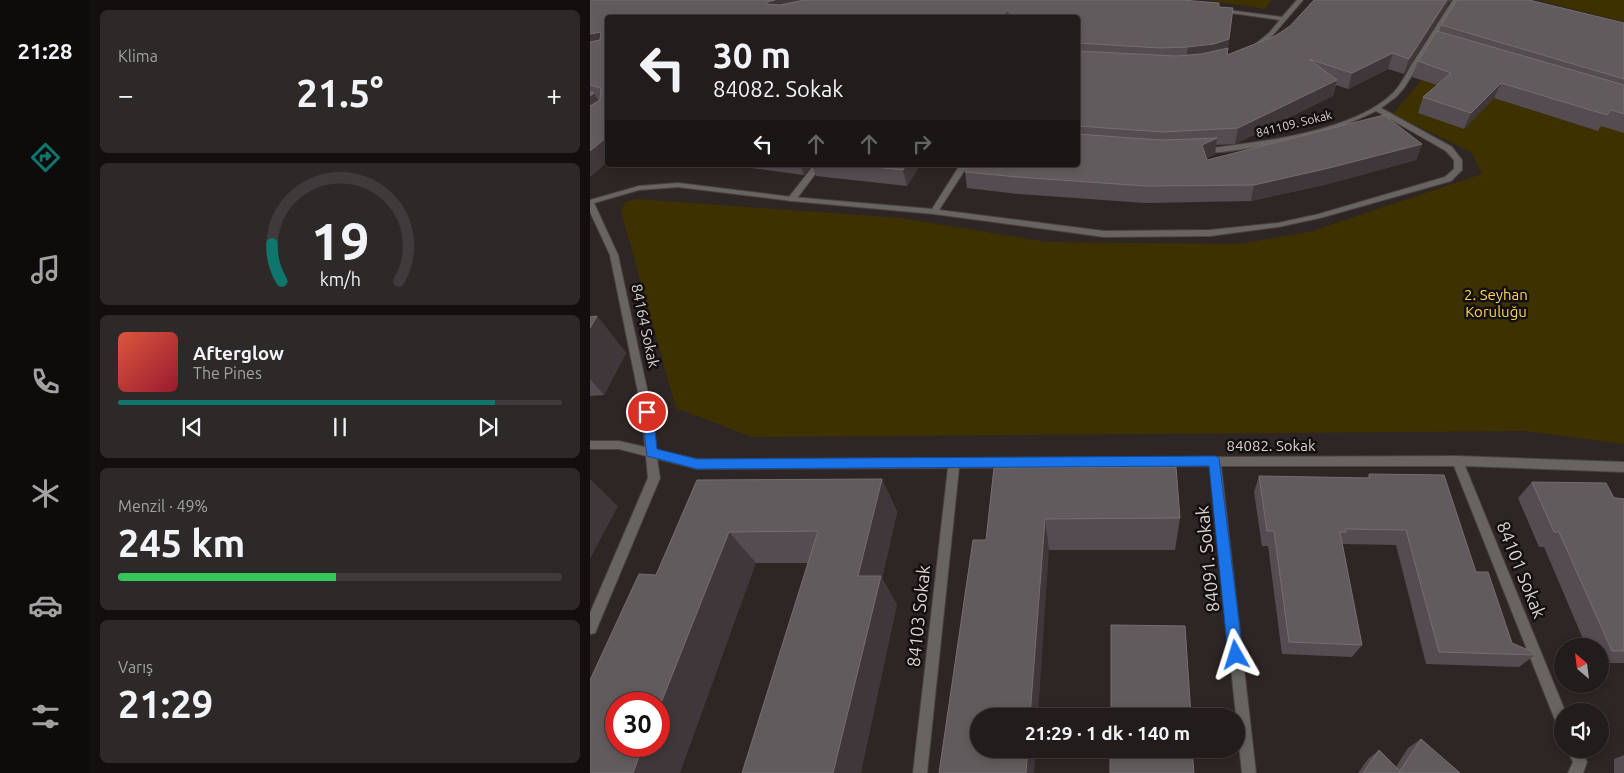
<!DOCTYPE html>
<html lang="tr">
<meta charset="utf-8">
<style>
body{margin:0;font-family:Ubuntu,sans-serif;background:#2e2929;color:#f1f3f6;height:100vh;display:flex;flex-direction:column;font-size:19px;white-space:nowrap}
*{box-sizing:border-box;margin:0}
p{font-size:16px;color:#a2a1a3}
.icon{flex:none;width:28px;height:28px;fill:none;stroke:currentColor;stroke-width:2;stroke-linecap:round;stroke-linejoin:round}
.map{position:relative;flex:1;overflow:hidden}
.sheet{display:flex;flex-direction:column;gap:10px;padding:10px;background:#130f0f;width:500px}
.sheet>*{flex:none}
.guide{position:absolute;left:15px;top:15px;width:475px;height:152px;border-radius:5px;box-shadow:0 2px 8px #0003,0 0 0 1px #3f3a3b;background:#221c1c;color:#f1f3f6;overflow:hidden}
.needle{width:32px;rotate:332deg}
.tools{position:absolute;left:964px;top:638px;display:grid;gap:10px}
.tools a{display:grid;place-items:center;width:55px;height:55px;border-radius:50%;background:#221c1c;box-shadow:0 2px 8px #0003,0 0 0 1px #3f3a3b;font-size:25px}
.speed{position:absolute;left:15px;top:692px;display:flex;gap:10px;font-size:25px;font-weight:700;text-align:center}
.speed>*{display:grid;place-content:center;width:65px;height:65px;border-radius:50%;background:#221c1c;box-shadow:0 2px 8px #0003,0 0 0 1px #3f3a3b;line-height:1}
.speed .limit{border:8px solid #d22;background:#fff;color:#111}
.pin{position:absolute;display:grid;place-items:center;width:42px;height:42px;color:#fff;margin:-21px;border:2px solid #fff;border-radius:50%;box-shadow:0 1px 5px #0007}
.me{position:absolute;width:55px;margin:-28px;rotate:354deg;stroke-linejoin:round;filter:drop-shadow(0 0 4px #0008)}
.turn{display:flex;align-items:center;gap:18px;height:105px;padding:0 25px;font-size:22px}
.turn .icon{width:65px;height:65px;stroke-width:2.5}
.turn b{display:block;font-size:35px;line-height:42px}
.lanes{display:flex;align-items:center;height:48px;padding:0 25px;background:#0003;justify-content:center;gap:25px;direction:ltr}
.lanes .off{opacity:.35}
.big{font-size:38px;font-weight:700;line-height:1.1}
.sheet .card{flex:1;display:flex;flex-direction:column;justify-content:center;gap:8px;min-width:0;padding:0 18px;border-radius:8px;background:#2e2929}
.sheet .dial{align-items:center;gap:0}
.dial svg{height:130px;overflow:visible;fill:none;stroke:#3f3a3b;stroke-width:7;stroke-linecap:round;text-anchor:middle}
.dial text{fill:#f1f3f6;stroke:none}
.song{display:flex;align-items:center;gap:15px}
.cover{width:60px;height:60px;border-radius:8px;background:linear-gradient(135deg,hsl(10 70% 55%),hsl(350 70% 35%))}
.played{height:5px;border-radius:2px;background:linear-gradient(90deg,#0f766e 85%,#3f3a3b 85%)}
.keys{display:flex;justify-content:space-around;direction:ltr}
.heat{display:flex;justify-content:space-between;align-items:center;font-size:28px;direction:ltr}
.charge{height:8px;border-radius:4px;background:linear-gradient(90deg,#34c759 49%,#3f3a3b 0)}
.trip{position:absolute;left:380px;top:708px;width:275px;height:50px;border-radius:25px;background:#221c1c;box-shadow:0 2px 8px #0003,0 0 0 1px #3f3a3b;font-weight:700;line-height:50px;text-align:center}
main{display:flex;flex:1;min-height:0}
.menu{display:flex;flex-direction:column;width:90px;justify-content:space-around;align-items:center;background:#0e0b0b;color:#a2a1a3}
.menu .icon{width:35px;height:35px}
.menu .on{color:#0f766e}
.menu b{font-size:22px;color:#f1f3f6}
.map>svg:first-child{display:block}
.green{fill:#3e3100}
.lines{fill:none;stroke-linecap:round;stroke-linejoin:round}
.service-casing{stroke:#4a4241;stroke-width:2}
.minor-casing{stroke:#4a4241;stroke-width:2}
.service{fill:#676461;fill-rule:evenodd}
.minor{fill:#676461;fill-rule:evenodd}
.wall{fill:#544c50}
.shaded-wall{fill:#3f3739}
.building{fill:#625b5e;stroke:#756e71}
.route{fill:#1a73e8;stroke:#114b97}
.labels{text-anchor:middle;stroke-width:5;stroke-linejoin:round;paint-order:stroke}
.far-street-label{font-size:12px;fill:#dad4d4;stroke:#13100f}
.park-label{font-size:15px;fill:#fbd657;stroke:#13100f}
.street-label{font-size:15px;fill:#dad4d4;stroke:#13100f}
.near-street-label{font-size:18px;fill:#dad4d4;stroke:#13100f}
</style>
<main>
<nav class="menu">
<b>21:28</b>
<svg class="icon on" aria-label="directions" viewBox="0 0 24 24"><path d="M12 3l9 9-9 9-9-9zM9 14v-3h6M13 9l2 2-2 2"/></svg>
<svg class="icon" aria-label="music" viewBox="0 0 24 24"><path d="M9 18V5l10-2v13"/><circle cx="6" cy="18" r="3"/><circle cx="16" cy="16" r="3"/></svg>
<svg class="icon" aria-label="phone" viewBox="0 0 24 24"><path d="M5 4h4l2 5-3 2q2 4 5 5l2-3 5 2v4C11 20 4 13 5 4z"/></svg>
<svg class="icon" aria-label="climate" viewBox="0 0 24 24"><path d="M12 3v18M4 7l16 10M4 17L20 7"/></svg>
<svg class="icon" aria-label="car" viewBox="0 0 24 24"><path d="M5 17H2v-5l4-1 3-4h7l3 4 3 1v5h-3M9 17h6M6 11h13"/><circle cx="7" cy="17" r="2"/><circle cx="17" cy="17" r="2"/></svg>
<svg class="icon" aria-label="filters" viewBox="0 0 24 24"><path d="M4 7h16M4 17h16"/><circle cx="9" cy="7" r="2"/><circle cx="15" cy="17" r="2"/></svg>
</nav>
<section class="sheet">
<div class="card"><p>Klima</p>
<div class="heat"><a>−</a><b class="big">21.5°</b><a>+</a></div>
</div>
<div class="card dial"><svg viewBox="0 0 100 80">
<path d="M14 69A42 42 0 1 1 86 69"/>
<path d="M14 69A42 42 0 0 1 8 46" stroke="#0f766e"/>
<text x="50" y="56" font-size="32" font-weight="700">19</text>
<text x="50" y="72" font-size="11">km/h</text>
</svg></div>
<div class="card">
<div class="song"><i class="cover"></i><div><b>Afterglow</b><p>The Pines</p></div></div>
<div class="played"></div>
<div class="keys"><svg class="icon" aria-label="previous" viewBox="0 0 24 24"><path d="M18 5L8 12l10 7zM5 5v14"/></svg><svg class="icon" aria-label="pause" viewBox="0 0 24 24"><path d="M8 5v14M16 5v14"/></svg><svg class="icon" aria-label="next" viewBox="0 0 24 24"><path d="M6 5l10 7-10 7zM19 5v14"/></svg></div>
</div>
<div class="card"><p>Menzil · 49%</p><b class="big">245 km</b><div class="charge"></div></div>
<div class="card"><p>Varış</p><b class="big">21:29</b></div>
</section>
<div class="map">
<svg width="1034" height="773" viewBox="0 0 1034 773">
<rect width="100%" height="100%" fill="#2e2625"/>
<path class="green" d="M618,0H682L675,9Z
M948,0H1034V22Z
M855,52L1034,101V444L935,431L162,437L86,408L31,211L35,202L47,199L311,218L457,242L649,244L719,232L892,174L881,152L803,114Z"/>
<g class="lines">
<defs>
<path id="service" d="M224,165H232L205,201H199V197Z"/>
<path id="minor" d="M707,0H713L683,35L665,49L662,47L663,46L679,33L690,20L627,11L630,9L692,17Z
M863,0H869L814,88L806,97L791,108L862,147L872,160V170L861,181L730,218L688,227L620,236L514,237L344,214L202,201L88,187L49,190L4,203L28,255L62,412L66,450L107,459L867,456L1034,462V472L875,466L975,711H972V727L967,725L864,466H631L666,773H652L620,466L369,468L337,773H323L358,468L107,469L67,459L70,478L5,633L0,634V613L58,478L56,456L29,449H0V441H29L55,447L52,412L20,255L0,212V200L49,186L88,183L202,197L342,209L370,165H378L349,210L514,231L620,230L688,223L729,214L855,177L864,169V160L856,151L786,111C771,118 756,125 740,130C721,136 621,159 608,151L612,149C666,143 764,132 803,93C811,85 816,74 822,64C836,43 849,21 863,0Z
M977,749H991L997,762L993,773H978L983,762Z"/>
</defs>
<use href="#service" class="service-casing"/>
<use href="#minor" class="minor-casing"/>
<use href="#service" class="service"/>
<use href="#minor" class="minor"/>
</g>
<path class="wall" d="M0,0L629,7L643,8L637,55L685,36L700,26L724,0H861L860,2L859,1L856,8L814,74L798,69L758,89L746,85L743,96L645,144L626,145L625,154L617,158V160L832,144L826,160L734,185L661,201L555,203L429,194L377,188L375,172L488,18H18V161L1,176H0Z
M1034,23V133L1011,126L1008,131L904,98L874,129L828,113L833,97L847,85L822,77L828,61L849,32L851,25Z
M138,165H222L214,175Z
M222,165H330L317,186L226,176Z
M7,316L36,353L14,395L0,396V317Z
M404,468L590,518L585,550H459L396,540Z
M779,474L886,572L922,643L945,655L929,667L836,664L806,545L752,544L772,645L762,657L692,654L678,546H672L664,492L669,476L777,478Z
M292,479L307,512L292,578L307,605L218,563H166L66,575L107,480Z
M942,482L1034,499V663H1010V646H996L954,547H949L928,498Z
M831,739L870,773H768L778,759L789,750L806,767L818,748Z
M1034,755V773H1024V759Z"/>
<path class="shaded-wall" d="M185,0H253L183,16L176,4L177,2Z
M857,0H859L856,8L814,74L819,59Z
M417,10V18H412Z
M11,32L18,44L0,51V34Z
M639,39L637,54L596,62L598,47Z
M803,53L798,69L758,89L762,73Z
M747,80L743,96L645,144L648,128Z
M911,83L904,98L874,129L881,113Z
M4,93L14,109L0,119V96Z
M18,136V161L1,176L0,174V151Z
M627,138L625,154L610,162L612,145Z
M832,144L826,160L734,185L661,201L664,185Z
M210,165H222L214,175Z
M316,165H330L317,186L313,170Z
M7,316L36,353L14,395L0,379V328Z
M0,479L28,506L0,559Z
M292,479L307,512L292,578L307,605L271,773H243L268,576Z
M455,519L459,550L448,716H440Z
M139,532L166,563L90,773H43L53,746H69V708Z
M438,749H446L444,773H436Z"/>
<path class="building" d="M0,0H185L177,2L176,4L190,5L214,0H592L629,3V7L643,8L639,39L624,44L598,47L570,48L488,43V18H429L417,10L412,18H18V136L0,151V106L10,100L11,88L0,85V42L10,40L11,32L0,34Z
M724,0H857L819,59L803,53L762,73L719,59L747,80L648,128L573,132L488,126V51L586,56L611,54L638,48L637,55L685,36L700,26Z
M867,0H939L1034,23V79L851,25Z
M847,31L1034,85V114L1021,110L1017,115L911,83L881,113L833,97L861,73L828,61Z
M0,92L4,93L0,96Z
M794,115L832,144L739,168L664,185L556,186L427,177L375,172L378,165H488V134L541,138L573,140L627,138L612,145L617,160Z
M267,165H316L313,170Z
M7,316L0,328V317Z
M586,467L590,518L455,519L440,716H389V749H438L436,773H349L383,540H396L404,468Z
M779,474L854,475L886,572H898L922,643L945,653V655L849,652L816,530L755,529L756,532H750L772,645L699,642L684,531H677L669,476L780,478Z
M292,479L268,576H291L243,773H152L228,531L139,532L69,708V704H26V746H53L43,773H0V680L49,574L66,575L107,480Z
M942,482L1016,483L1024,498L1034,499V651H1022L969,532H964Z
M521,625L595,626L601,716H521Z
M831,739L870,773H773L789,750L810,771Z
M520,749H602L604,773H520Z"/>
<path class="route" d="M57,407L62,409L63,412L67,449L107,459L625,456L629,458L653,655L651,661L646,663L641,661L638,655L619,466L107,469L57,456L52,412L53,409Z"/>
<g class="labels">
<g class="far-street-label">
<text transform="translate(704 124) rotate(-14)" y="4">841109. Sokak</text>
</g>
<g class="park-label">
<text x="906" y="300">2. Seyhan<tspan x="906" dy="17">Koruluğu</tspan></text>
</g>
<g class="street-label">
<text transform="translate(55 326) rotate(78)" y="5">84164 Sokak</text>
<text x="681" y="451">84082. Sokak</text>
</g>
<g class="near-street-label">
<text transform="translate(618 559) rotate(-96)" y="6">84091. Sokak</text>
<text transform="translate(931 570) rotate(68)" y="6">84101 Sokak</text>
<text transform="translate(329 616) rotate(-84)" y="6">84103 Sokak</text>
</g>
</g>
</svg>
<div class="tools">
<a><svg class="needle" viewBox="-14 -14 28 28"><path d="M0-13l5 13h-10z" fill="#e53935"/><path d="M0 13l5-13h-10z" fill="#a2a1a3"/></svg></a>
<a><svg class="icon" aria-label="sound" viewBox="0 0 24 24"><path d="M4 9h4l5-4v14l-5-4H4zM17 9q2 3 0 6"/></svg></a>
</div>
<div class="speed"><div class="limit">30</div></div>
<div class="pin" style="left:57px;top:412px;background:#d93025"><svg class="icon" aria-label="arrive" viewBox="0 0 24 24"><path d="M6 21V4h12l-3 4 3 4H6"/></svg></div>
<svg class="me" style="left:646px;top:655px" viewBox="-20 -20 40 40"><path d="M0-17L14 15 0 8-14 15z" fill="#1a73e8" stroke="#fff" stroke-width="4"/></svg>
<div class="trip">21:29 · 1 dk · 140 m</div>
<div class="guide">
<div class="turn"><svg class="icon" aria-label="left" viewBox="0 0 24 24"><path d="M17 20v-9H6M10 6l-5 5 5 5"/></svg><div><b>30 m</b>84082. Sokak</div></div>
<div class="lanes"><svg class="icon" aria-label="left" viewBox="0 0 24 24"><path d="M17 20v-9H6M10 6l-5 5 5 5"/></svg><svg class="icon off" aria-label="ahead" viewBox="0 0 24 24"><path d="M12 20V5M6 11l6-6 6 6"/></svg><svg class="icon off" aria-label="ahead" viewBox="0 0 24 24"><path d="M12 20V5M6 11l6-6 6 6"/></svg><svg class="icon off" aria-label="right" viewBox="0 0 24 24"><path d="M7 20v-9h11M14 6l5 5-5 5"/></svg></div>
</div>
</div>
</main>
